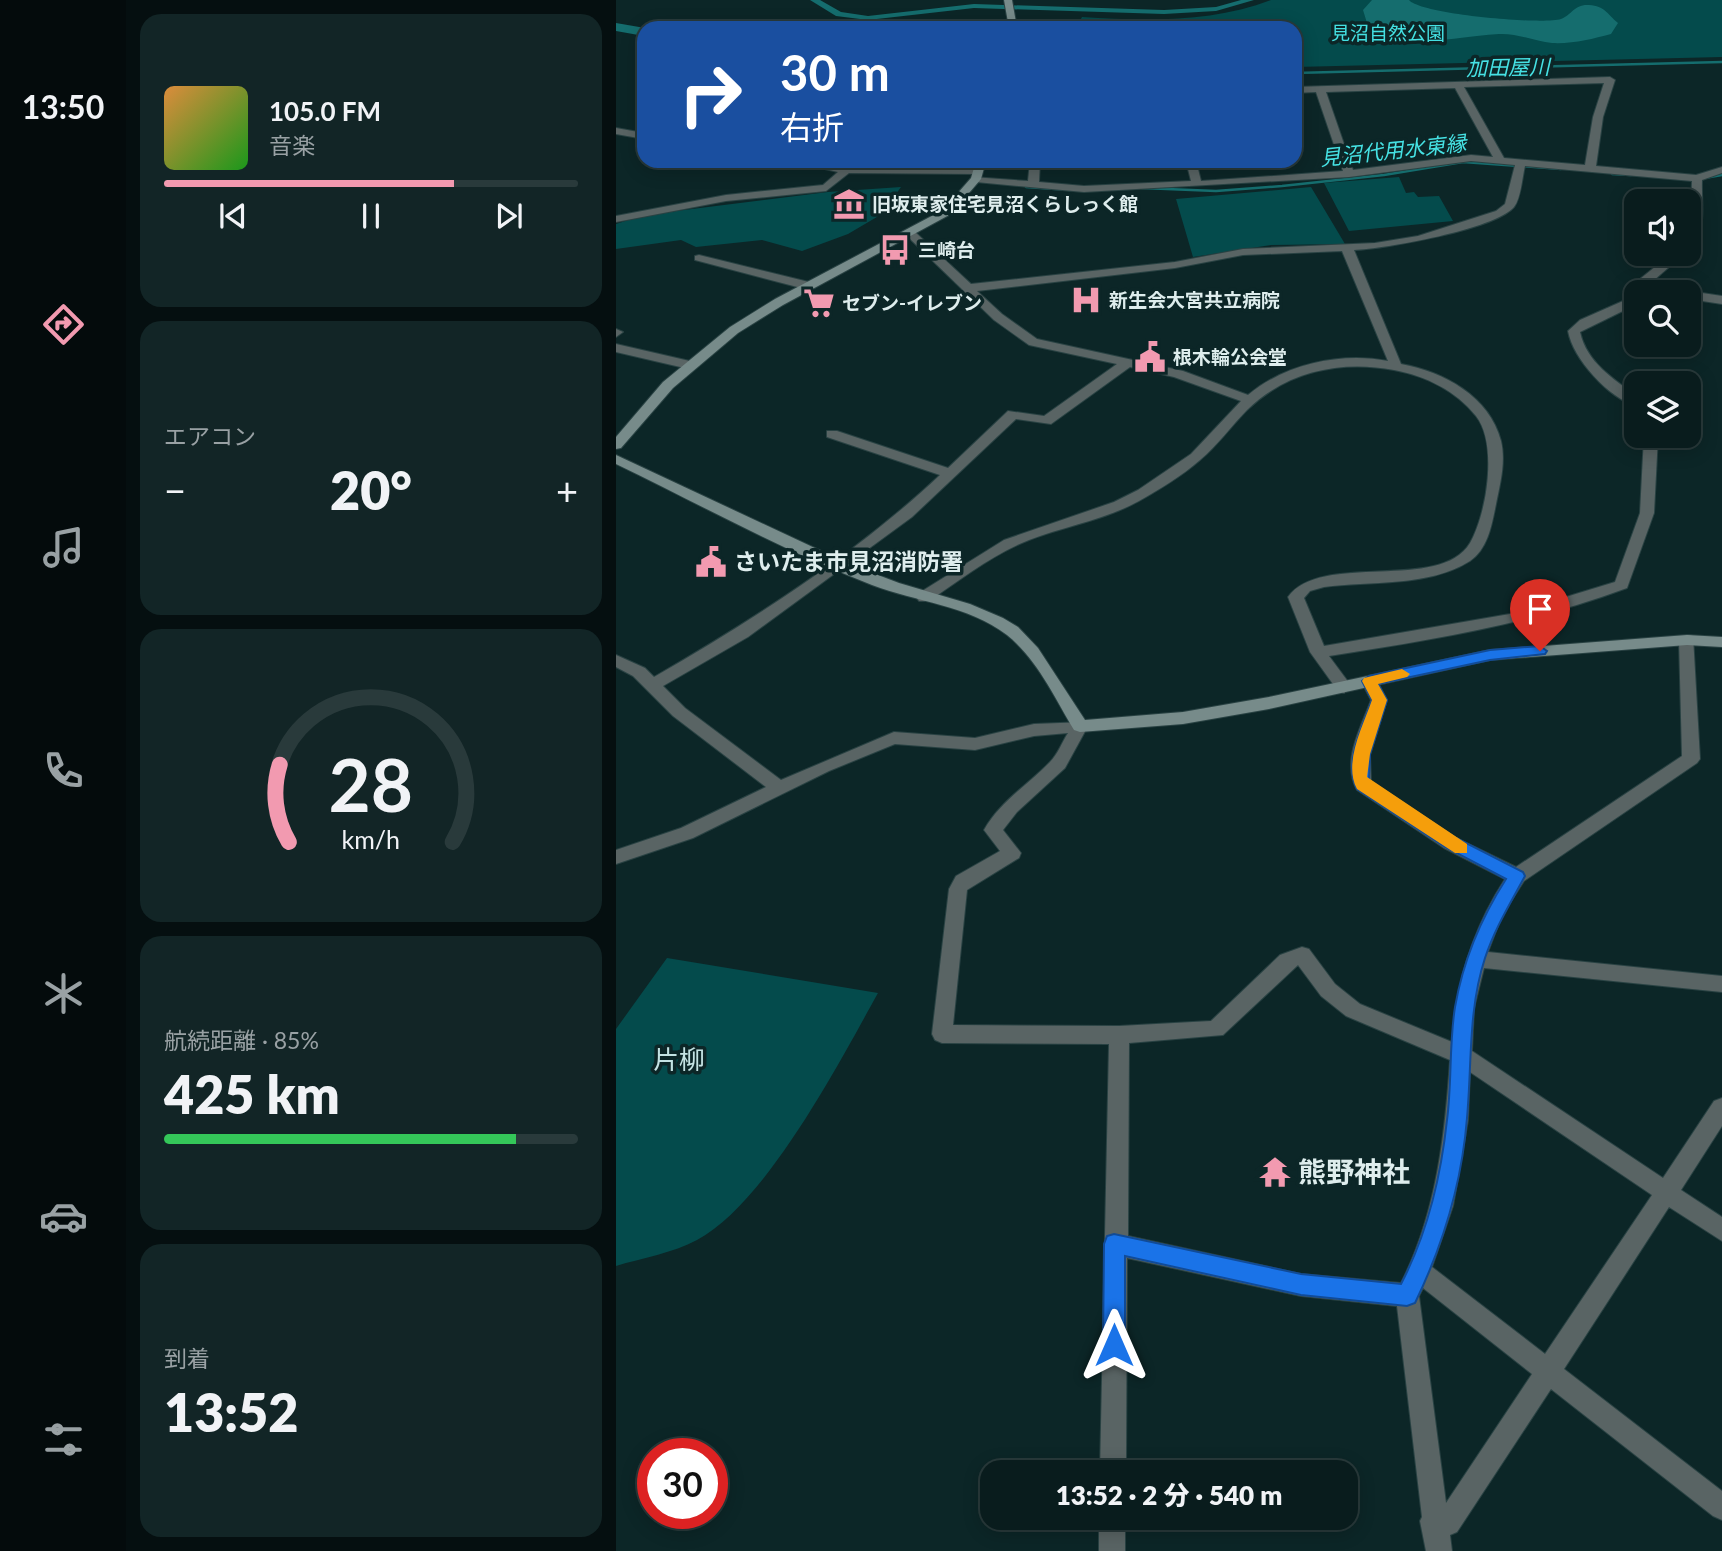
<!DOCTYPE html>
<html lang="ja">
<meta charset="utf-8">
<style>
body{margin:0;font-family:Lato,"Noto Sans JP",sans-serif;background:#122526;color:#f1f3f6;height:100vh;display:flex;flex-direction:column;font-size:26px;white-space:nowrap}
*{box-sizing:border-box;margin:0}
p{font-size:23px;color:#99a1a4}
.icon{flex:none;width:38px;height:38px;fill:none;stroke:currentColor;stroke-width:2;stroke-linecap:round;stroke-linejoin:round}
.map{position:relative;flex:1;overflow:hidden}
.sheet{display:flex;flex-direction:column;gap:14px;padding:14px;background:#050f10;width:490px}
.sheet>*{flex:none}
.banner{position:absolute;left:21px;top:21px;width:665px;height:147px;border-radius:21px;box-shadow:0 4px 18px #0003,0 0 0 2px #293a3b;background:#1a4fa0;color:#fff;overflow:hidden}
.tools{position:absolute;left:1008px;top:189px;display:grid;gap:14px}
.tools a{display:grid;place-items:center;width:77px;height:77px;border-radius:14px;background:#091c1d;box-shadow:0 4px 18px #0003,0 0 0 2px #293a3b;font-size:35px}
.speed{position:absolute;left:21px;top:1438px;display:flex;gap:14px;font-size:35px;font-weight:700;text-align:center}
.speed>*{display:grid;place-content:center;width:91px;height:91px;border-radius:50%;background:#091c1d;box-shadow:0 4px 18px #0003,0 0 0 2px #293a3b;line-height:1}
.speed .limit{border:10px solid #d22;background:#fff;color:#111}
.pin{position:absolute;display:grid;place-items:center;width:60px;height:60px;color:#fff;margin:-72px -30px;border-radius:50% 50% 50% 0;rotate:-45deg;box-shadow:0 0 7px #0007}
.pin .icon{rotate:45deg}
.me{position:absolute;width:77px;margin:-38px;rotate:0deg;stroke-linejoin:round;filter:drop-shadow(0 0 5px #0008)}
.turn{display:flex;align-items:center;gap:24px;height:147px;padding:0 28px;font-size:32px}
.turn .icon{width:91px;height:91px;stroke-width:2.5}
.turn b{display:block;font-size:49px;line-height:60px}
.big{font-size:52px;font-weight:800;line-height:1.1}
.sheet .card{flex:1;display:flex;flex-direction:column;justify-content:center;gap:10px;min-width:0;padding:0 24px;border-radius:21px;background:#122526}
.sheet .dial{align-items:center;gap:0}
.dial svg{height:182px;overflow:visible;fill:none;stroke:#293a3b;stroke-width:7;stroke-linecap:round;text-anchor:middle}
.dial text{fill:#f1f3f6;stroke:none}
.song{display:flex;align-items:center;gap:21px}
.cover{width:84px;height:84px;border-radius:10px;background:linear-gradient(135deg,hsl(30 70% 55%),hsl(120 70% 35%))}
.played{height:7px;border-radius:4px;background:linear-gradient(90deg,#f29ab0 70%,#293a3b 70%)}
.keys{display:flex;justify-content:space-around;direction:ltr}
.heat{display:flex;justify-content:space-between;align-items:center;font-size:38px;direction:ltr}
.charge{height:10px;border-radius:5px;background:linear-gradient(90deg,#34c759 85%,#293a3b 0)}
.trip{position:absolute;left:364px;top:1460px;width:378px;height:70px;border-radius:21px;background:#091c1d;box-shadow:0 4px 18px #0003,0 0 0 2px #293a3b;font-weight:800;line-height:70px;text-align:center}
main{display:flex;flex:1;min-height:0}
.dock{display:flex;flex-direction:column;width:126px;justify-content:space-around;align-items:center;background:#040b0c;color:#99a1a4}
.dock .icon{width:49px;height:49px}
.dock .selected{color:#f29ab0}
.dock b{font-size:32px;color:#f1f3f6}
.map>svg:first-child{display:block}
.green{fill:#044b4c}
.water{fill:#156d6e}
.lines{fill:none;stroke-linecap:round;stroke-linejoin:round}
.stream{stroke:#156d6e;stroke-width:2.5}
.canal{fill:#156d6e;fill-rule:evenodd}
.river{fill:#156d6e;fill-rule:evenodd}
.street-casing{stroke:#294243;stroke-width:2}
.secondary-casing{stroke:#294243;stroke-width:2}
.street{fill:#596464;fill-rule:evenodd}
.secondary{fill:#778b8a;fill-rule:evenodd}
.route{fill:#1a73e8;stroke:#114b97;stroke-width:2}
.slow{fill:#f59e0b}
.labels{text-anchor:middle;stroke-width:7;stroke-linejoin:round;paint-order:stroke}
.far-park-label{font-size:19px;fill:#44e1e3;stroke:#0c2627}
.far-poi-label{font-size:19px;font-weight:bold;fill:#deeded;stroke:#0c2627;text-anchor:start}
.far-water-label{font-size:21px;font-style:italic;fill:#46e2e4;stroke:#0c2627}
.poi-label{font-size:23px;font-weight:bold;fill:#deeded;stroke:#0c2627;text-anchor:start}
.quarter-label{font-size:26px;fill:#c4e3e3;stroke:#0c2627}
.near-poi-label{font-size:28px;font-weight:bold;fill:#deeded;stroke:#0c2627;text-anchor:start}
</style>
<main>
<nav class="dock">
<b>13:50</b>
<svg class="icon selected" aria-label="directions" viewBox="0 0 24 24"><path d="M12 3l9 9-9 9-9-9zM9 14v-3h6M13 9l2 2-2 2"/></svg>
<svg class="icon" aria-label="music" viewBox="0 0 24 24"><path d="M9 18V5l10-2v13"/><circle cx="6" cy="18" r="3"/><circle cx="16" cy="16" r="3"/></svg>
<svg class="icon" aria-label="phone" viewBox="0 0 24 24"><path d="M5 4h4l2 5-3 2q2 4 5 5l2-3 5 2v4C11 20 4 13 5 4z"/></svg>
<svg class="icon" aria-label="climate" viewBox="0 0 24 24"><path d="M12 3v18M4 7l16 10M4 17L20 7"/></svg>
<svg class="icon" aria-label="car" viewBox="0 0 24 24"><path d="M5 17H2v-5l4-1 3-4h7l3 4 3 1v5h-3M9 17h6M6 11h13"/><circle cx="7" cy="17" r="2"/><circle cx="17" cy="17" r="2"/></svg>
<svg class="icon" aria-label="filters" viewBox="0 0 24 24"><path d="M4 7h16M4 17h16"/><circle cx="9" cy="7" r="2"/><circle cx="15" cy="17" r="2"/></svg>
</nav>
<section class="sheet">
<div class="card">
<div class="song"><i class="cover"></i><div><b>105.0 FM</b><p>音楽</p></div></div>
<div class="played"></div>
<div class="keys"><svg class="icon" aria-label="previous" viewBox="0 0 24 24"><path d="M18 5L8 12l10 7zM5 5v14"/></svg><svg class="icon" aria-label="pause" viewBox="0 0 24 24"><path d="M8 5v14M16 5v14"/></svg><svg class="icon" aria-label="next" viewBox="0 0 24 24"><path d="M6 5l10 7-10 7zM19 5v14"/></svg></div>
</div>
<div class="card"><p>エアコン</p>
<div class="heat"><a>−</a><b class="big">20°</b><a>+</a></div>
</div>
<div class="card dial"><svg viewBox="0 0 100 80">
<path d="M14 69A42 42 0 1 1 86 69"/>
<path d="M14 69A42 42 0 0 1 10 35" stroke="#f29ab0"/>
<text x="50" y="56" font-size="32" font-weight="700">28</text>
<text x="50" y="72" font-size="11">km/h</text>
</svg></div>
<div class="card"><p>航続距離 · 85%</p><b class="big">425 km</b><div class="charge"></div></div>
<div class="card"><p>到着</p><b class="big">13:52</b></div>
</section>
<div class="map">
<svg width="1106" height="1551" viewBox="0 0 1106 1551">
<rect width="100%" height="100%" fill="#0c2627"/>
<path class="green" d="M655,0H1106V57L679,67V28H460L466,17C529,21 595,23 655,0Z
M783,177L790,193L798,192L802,197L823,196L837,221L733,231L708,183Z
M285,187L266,214L232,234L186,251L146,240L80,247L65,240L0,249V224L28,215L212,192Z
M695,187L729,244L655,245L577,257L560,199Z
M51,958L262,993C223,1063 151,1202 81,1240C57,1253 26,1258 0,1266V1029Z"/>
<path class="water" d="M756,0H793C804,14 925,25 945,19C956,15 958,4 973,5C989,6 991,14 1002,23L995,34C976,39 957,44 936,43C919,41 900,33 883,34C827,38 806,50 751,23L747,10Z"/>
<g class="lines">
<path class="stream" d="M679,73L1106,62
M996,174L1015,175
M1083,179L1106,175
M410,187L454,190
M526,188L600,191L666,186L768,175L847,162L945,169"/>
<path class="canal" d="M194,0H204L225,12L252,16L358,4L548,10L600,7L625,0H638L600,11L548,14L358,8L252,20L220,16Z"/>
<path class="river" d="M0,23L29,28L28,36L0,31Z"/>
<defs>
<path id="street" d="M994,77L999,80L987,117L980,166L1080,175L1106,167V173L1086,180C1085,203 1091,226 1077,246L1073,247L1076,181L909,166C906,178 905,198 898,207C880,229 768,249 738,250L785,364C828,372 873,396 885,441C890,462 884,484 880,504C876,524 872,549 854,561C814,587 753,581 708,587L694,591L688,598L708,646L894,614L999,582L1024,513L1028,436H1042L1038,513L1011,588C915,624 815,640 713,656L736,687L728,693L722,691L694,652L672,597C705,551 824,593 854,543C871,513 882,444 860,416C840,391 810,376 778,370C725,360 671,371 631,410C615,426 602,445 584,460C566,476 544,489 523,501C489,520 449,526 413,540C377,554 345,579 313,601H303L300,597L303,593L388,540L498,502L522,490L575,454L625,401L558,377L514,367L435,424L400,419L296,517L132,637L47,686L69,708L165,780L278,732L359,738L418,724L470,722L472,726L449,768L401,812L387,830L405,853L403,858L351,890L337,1025L503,1026L595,1021L664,955L686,947L693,949L719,984L744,1004L836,1042C840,983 857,928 889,879L828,848L741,790C725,761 745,728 755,700L745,681L747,677H759L771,700L754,755L755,781L840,838L900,867L1066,756L1063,640L1071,635L1077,636L1084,759L1081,763L908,881L886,915L872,952L1106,976V992L868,968L858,1008L856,1051L1047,1178L1098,1101L1106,1098V1126L1065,1190L1106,1217V1241L1053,1207L948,1369L1106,1491V1520L1097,1516L935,1389L841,1532L834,1535L836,1551H810L804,1521L806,1517L781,1306L685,1296L511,1258L510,1472H484L493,1044L326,1043L319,1040L316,1034L333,889L340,876L384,851L368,830C384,801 412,785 434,762C442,754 446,742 452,733L418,736L359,750L279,744L213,771L77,838L0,864V850L65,828L150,787L57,716L17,676L0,667V655L29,668L38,677C138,619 240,554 324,475L211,437V431H221L332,468L392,411L428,416L501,364L413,345L378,320L291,236V232H299L355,284L559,262L627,249L759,243L802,236L880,211L889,204L899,165L855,161L733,177L468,192L360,182L355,179L356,177L412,181L414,161H424L423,182L468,186L575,181L570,161H580L585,181L727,171L700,92L679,93V87ZM988,83L977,117L969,165L888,158L848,87ZM839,88L877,157L855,155L737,170L710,92ZM726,251L772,361C725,352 669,364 632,395L567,371L421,339L386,314L361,291L559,268L627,255ZM682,965L705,996L730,1016L834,1060C829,1136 820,1214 785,1283L685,1274L512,1236L513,1043L607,1035ZM854,1072L1036,1195L929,1354L816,1267L837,1206L852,1120ZM807,1288L916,1374L830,1503L803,1296Z
M0,128L28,133V139L0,134Z
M174,161H197L230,167L362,168L367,171L362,174L233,173L210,191L110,201L0,222V216L110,195L207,185L222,172Z
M1055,254H1068L1037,281L1070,292L1073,291L1106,296V304L1073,299V292H1052L1031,286L1026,292H1020V300L1015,307L964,332C971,363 997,378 1020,396V406C993,398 957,359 952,331L964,320L1007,301L1024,279Z
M83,255L197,283L199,286L193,290L79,260V256Z
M0,329L7,332L0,337Z
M0,344L78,362L79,365L73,369L0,352Z
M483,1517H509V1551H483Z"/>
<path id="secondary" d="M388,0H396L401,28H393Z
M360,161H370L365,179L335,214L167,305L122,333L57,388L5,448L0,449V437L47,382L114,327L159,299L327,210L355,178Z
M0,455L233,564L283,583L354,604L387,618L402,627L422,648L469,720L567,712L653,697L874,650L1071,635L1106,637V647L1071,645L874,660L653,709L567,724L464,732L458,730C439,698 421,659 391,635C352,605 300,602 256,585C168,551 85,505 0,464Z"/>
</defs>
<use href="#street" class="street-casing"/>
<use href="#secondary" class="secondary-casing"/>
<use href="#street" class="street"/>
<use href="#secondary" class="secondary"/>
</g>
<path class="route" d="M924,646L931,651L929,654L874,660L762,684L771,700L754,754L753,781L840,838L907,872L909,876C894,904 879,928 869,958C852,1010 856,1064 851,1118C846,1182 827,1245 799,1303L791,1306L685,1295L509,1256V1345L505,1353L498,1356L490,1353L487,1345L488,1244L491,1236L498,1234L685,1274L785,1284C811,1234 825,1176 831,1120C836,1083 833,1044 839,1007C847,961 865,918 890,879L829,847L741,789C727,763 747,726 756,700L746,681L753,676L874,650Z"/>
<path class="slow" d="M786,669L794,674L791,677L762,684L771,700L754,754L751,777L851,844V853H839L741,789C727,763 747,726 756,700L746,681L748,678Z"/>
<defs>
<symbol id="museum-bare" viewBox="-9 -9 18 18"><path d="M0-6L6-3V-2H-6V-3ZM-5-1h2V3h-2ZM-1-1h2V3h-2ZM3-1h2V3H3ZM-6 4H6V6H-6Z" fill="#f29ab0" stroke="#0c2627" stroke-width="2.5" paint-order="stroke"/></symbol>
<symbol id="bus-bare" viewBox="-9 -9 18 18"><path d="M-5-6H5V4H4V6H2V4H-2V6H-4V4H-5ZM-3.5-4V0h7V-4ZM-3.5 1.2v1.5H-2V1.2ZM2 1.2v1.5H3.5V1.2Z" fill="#f29ab0" stroke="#0c2627" stroke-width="2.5" paint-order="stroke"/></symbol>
<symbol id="hospital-bare" viewBox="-9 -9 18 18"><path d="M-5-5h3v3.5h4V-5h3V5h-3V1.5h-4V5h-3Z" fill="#f29ab0" stroke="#0c2627" stroke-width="2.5" paint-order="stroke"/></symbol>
<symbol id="supermarket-bare" viewBox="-9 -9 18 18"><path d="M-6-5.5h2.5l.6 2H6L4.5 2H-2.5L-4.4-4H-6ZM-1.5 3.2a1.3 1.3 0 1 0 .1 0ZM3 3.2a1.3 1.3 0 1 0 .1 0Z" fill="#f29ab0" stroke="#0c2627" stroke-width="2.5" paint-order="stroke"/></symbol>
<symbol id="civic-bare" viewBox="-9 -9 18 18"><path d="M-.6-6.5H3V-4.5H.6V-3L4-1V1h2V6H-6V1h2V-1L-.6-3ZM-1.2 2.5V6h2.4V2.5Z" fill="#f29ab0" stroke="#0c2627" stroke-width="2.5" paint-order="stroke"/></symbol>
<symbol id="temple-bare" viewBox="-9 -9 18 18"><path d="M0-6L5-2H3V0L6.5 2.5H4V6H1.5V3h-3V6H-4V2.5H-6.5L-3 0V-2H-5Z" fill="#f29ab0" stroke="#0c2627" stroke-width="2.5" paint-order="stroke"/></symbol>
</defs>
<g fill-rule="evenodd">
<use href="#museum-bare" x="211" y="182" width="44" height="44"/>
<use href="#bus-bare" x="257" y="228" width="44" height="44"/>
<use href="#hospital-bare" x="448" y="278" width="44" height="44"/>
<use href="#supermarket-bare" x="181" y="281" width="44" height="44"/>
<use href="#civic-bare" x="512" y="335" width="44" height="44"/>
<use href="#civic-bare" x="73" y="540" width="44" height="44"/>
<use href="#temple-bare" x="637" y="1150" width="44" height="44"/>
</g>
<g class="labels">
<g class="far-park-label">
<text x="772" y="40">見沼自然公園</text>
</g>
<g class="far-poi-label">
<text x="256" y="211">旧坂東家住宅見沼くらしっく館</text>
<text x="302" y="257">三崎台</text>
<text x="493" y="307">新生会大宮共立病院</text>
<text x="226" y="310">セブン-イレブン</text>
<text x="557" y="364">根木輪公会堂</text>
</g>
<g class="far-water-label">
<text transform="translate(892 68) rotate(-1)" y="7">加田屋川</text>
<text transform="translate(777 151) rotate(-6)" y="7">見沼代用水東縁</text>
</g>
<g class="poi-label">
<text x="118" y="570">さいたま市見沼消防署</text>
</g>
<g class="quarter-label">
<text x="63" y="1069">片柳</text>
</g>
<g class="near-poi-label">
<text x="682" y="1182">熊野神社</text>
</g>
</g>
</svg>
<div class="tools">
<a><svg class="icon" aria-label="sound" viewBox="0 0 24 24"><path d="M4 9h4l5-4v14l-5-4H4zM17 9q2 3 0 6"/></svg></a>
<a><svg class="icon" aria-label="search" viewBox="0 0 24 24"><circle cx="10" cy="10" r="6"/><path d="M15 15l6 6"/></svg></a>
<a><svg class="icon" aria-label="layers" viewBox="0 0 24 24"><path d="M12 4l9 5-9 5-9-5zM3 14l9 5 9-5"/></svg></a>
</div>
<div class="speed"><div class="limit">30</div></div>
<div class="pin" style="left:924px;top:651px;background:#d93025"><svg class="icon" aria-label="arrive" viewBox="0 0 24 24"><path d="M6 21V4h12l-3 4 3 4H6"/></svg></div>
<svg class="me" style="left:498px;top:1345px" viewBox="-20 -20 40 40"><path d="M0-17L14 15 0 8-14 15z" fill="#1a73e8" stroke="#fff" stroke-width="4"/></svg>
<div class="trip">13:52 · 2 分 · 540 m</div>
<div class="banner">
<div class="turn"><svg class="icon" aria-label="right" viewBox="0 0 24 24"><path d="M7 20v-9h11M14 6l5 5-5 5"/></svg><div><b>30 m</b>右折</div></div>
</div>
</div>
</main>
